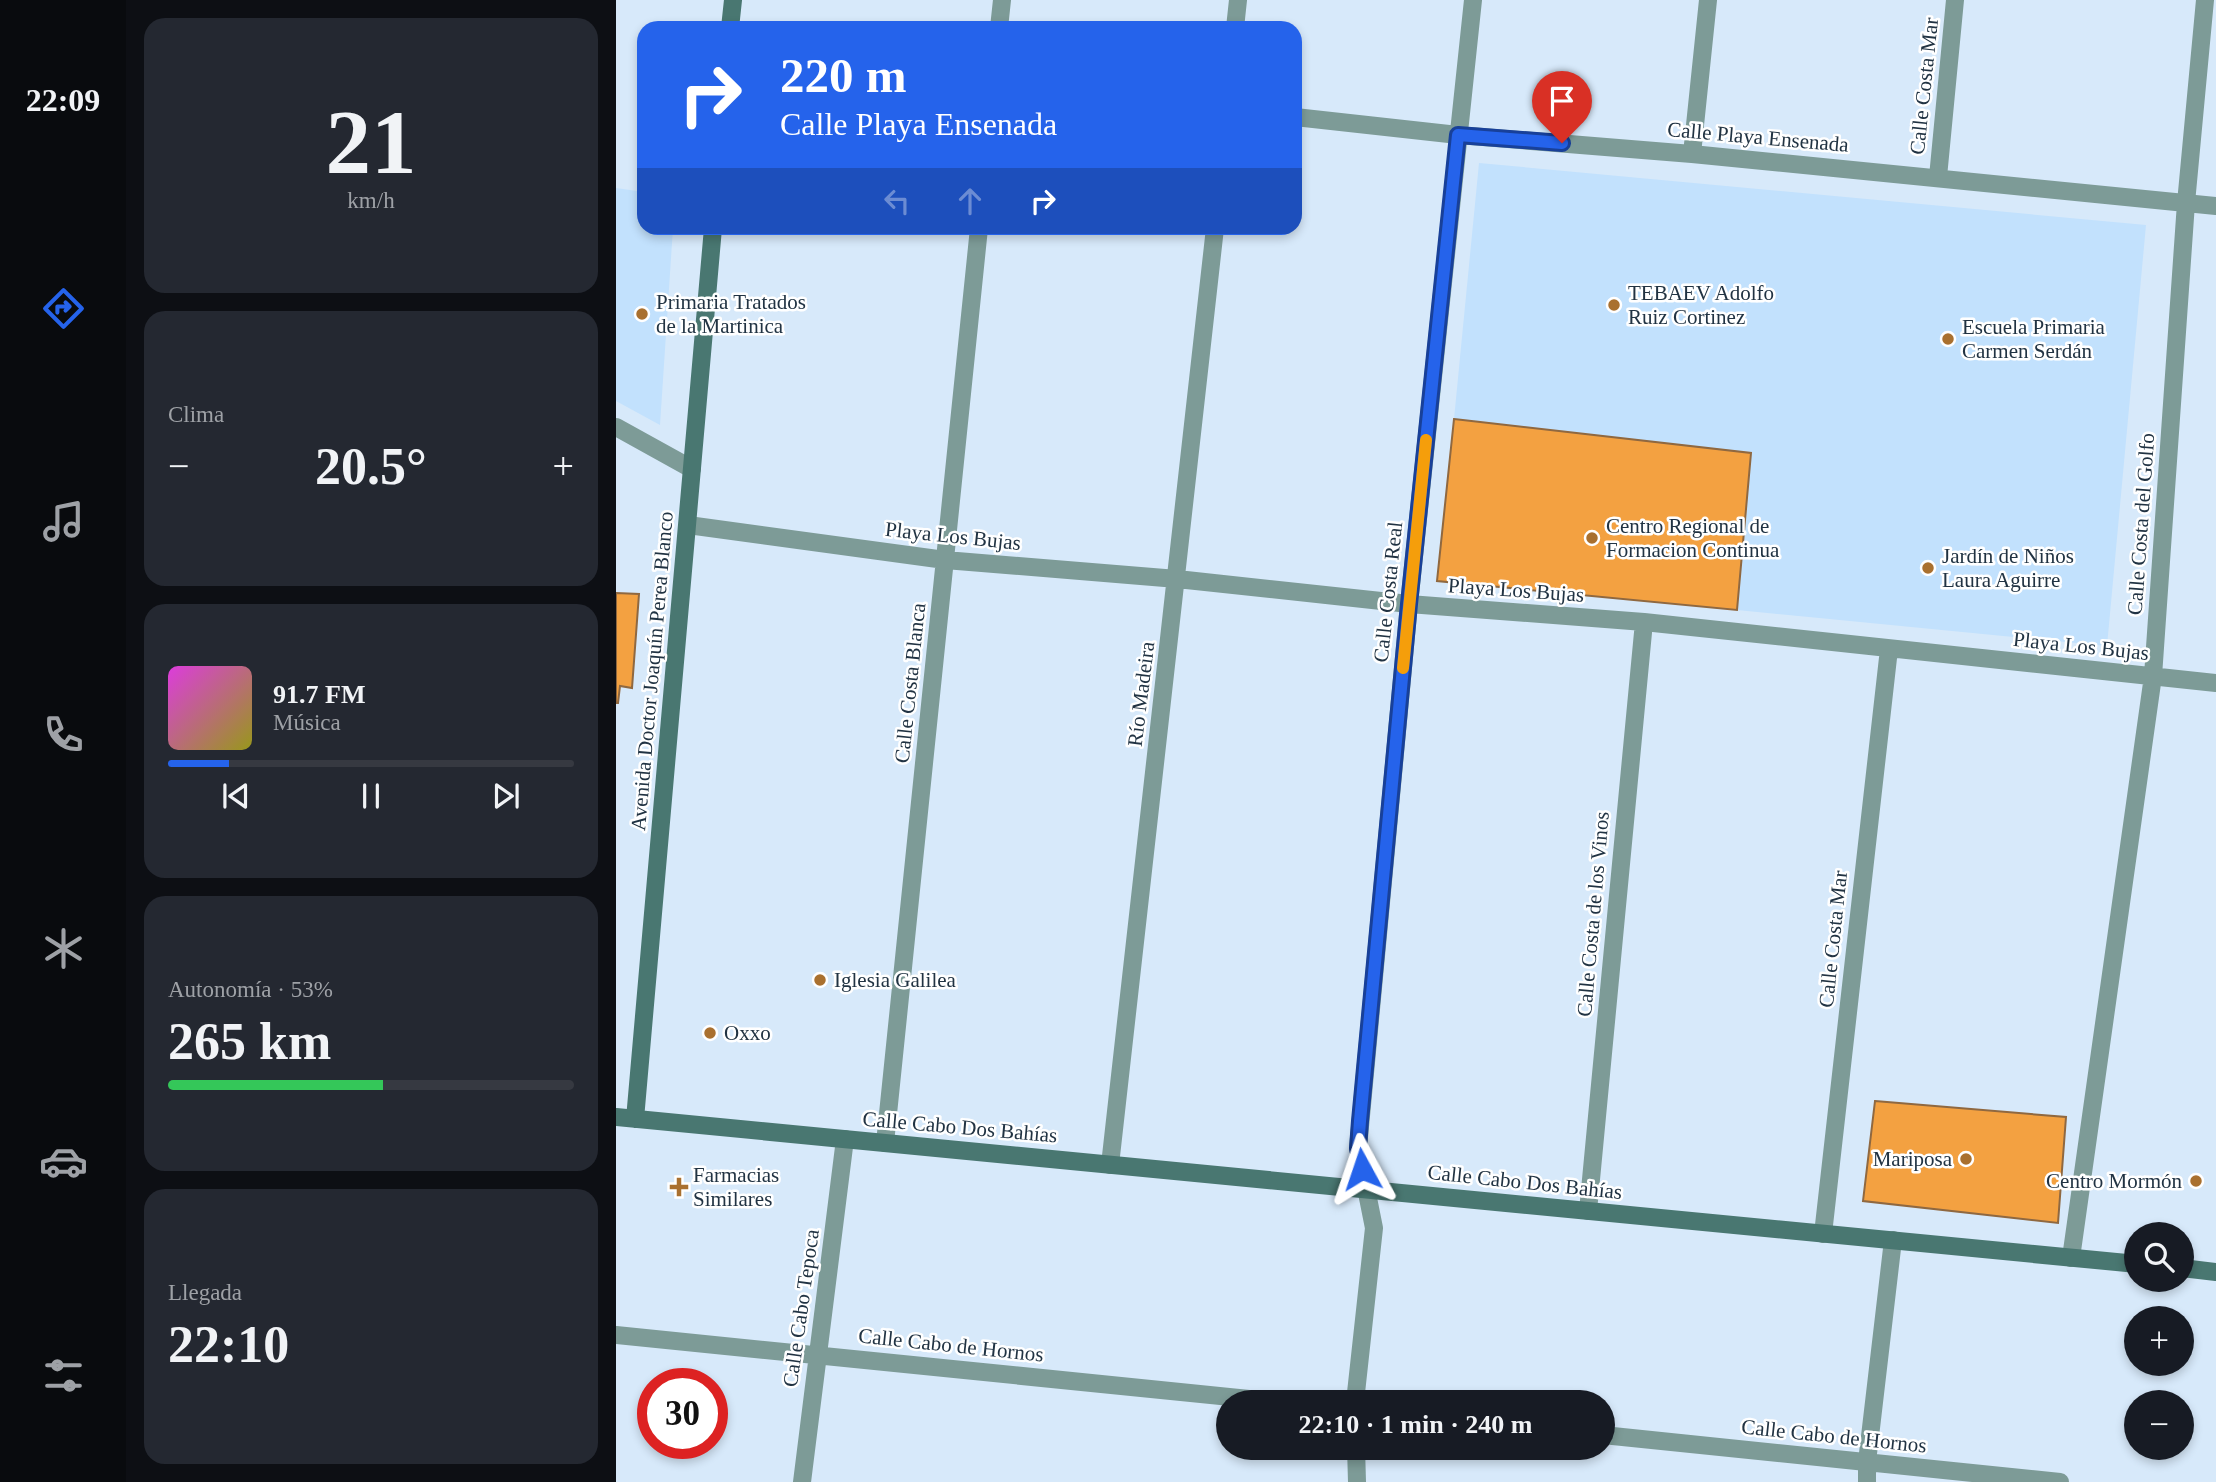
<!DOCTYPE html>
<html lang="es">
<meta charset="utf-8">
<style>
body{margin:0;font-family:"Times New Roman",serif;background:#242831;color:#f1f3f6;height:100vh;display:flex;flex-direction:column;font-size:26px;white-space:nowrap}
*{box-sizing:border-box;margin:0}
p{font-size:23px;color:#9ea1a6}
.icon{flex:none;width:38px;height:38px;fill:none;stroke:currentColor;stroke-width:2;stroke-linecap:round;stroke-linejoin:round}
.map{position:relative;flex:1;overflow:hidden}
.sheet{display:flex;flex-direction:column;gap:18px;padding:18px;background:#0d0f14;width:490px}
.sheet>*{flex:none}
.guide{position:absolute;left:21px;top:21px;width:665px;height:214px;border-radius:21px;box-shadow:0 4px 10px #0003;background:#2563eb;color:#fff;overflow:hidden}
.tools{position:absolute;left:1508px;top:1222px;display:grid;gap:14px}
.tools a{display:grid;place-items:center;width:70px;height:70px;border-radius:50%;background:#171b24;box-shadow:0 4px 10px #0003;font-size:35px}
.speed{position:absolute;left:21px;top:1368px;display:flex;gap:14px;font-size:35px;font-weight:700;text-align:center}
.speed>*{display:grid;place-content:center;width:91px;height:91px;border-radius:50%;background:#171b24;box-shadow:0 4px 10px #0003;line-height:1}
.speed .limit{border:10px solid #d22;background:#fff;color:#111}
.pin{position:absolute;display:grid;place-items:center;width:60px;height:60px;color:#fff;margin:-72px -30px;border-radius:50% 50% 50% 0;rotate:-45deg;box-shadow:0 0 7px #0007}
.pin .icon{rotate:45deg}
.me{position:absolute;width:77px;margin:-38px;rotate:355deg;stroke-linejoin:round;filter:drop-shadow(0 0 5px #0008)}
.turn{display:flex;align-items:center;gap:24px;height:147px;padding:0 28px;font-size:32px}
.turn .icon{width:91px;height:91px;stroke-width:2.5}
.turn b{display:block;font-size:49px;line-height:60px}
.lanes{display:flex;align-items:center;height:66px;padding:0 28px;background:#0003;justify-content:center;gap:35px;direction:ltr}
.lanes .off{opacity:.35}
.big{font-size:52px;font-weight:600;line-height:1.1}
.sheet .card{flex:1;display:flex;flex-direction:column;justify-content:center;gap:10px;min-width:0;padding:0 24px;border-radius:21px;background:#242831}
.sheet .dial{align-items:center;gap:0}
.dial b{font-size:91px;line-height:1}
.song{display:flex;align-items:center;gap:21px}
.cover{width:84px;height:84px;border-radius:10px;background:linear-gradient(135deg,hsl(300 70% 55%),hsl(60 70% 35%))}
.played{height:7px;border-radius:4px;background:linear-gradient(90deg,#2563eb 15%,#363941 15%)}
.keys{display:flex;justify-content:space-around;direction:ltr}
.heat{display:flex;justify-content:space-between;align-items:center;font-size:38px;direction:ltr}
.charge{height:10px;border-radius:5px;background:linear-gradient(90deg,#34c759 53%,#363941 0)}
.trip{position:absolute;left:600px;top:1390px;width:399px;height:70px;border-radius:35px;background:#171b24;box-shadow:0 4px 10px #0003;font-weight:600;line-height:70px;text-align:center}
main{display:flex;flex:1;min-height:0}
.tab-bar{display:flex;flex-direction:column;width:126px;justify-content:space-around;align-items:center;background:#090b0e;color:#9ea1a6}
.tab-bar .icon{width:49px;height:49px}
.tab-bar .on{color:#2563eb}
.tab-bar b{font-size:32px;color:#f1f3f6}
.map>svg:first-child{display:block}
.built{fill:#c2e1fd}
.building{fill:#f3a141;stroke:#8f6840;stroke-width:2}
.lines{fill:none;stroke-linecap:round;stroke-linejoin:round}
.minor{stroke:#7d9b97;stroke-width:18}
.secondary{stroke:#497771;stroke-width:18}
.route-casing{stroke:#184099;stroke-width:18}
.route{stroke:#2563eb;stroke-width:12}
.slow{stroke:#f59e0b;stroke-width:12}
.poi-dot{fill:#a9702f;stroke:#fff;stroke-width:2.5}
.labels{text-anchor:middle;stroke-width:5;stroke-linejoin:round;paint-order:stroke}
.street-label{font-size:21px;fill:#213343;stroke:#fff}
.poi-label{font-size:21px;fill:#213343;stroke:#fff;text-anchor:start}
</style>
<main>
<nav class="tab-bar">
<b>22:09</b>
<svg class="icon on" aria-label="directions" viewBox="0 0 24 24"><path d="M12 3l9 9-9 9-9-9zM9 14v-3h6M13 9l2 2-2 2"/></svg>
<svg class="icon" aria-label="music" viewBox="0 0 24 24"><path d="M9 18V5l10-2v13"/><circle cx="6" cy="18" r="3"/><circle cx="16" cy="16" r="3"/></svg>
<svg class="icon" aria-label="phone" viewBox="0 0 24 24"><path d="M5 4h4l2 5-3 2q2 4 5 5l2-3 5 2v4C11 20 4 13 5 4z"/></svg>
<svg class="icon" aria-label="climate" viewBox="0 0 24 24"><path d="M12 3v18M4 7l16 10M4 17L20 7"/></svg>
<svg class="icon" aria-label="car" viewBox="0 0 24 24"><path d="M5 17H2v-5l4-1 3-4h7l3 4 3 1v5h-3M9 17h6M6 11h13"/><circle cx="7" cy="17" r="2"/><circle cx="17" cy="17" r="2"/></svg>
<svg class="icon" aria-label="filters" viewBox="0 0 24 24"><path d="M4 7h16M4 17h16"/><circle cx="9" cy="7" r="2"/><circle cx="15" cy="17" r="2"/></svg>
</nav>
<section class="sheet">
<div class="card dial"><b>21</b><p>km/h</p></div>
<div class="card"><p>Clima</p>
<div class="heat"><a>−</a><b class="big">20.5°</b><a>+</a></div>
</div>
<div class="card">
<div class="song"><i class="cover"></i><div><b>91.7 FM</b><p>Música</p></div></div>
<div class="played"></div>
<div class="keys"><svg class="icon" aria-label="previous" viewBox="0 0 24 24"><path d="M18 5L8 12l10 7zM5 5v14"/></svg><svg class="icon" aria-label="pause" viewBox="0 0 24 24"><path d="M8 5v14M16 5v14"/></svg><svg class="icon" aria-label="next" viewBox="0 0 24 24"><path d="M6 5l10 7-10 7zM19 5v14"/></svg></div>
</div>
<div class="card"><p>Autonomía · 53%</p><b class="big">265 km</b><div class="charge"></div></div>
<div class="card"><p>Llegada</p><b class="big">22:10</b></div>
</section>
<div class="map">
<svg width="1600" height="1482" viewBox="0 0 1600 1482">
<rect width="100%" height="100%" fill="#d7e9fa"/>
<path class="built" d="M863,163L1530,225L1491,646L1121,610L1134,453L838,419Z
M0,188L28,192V228H57L44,425L0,401Z"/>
<path class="building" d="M838,419L1135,453L1121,610L821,581Z
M0,593L23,594L16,688L4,686L2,703H0Z
M1259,1101L1450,1117L1442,1223L1247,1201Z"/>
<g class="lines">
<path class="minor" d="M383,28L386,0
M619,28L622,0
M679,117L842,135L1076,154L1600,206
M1076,154L1092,0
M1322,177L1339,0
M0,427L76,469
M72,525L329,560L561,579L793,604L1028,622L1600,683
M269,1143L363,228
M494,1165L599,228
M972,1211L1028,622
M1207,1234L1273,649
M1455,1258L1537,676L1570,203L1589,0
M0,1335L664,1402
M739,1402L758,1228L742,1148L793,604L857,0
M987,1435L1444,1482
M740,1447L741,1482
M186,1482L229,1139
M1251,1482V1462L1277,1240"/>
<path class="secondary" d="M114,28L117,0
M0,1117L1521,1264
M19,1119L97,228
M1566,1268L1600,1272"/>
</g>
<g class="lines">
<defs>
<path id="route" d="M746,1169L742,1148L744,1121L793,604L842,135L946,143"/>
</defs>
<use href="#route" class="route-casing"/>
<use href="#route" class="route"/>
<path class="slow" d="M787,668L810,440"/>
</g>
<g class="poi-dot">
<circle cx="998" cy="305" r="7"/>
<circle cx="26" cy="314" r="7"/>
<circle cx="1332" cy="339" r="7"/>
<circle cx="976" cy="538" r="7"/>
<circle cx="1312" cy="568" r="7"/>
<circle cx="204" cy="980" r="7"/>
<circle cx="94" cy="1033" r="7"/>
<circle cx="1350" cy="1159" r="7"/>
<circle cx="1580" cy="1181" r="7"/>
<path d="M59.5 1176.5h7v7h7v7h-7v7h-7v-7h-7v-7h7z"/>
</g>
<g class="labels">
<g class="street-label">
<text transform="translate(1308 86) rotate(-84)" y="7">Calle Costa Mar</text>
<text transform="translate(1142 137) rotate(5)" y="7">Calle Playa Ensenada</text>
<text transform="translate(1525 524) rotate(-86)" y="7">Calle Costa del Golfo</text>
<text transform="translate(337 536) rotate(6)" y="7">Playa Los Bujas</text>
<text transform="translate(900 590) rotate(4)" y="7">Playa Los Bujas</text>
<text transform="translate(772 592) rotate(-84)" y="7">Calle Costa Real</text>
<text transform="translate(1465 646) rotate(6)" y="7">Playa Los Bujas</text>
<text transform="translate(36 671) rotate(-85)" y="7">Avenida Doctor Joaquín Perea Blanco</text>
<text transform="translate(294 683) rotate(-84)" y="7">Calle Costa Blanca</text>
<text transform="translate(525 694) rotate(-83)" y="7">Río Madeira</text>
<text transform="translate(977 914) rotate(-85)" y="7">Calle Costa de los Vinos</text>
<text transform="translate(1217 939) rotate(-84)" y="7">Calle Costa Mar</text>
<text transform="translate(344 1127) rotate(5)" y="7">Calle Cabo Dos Bahías</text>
<text transform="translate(909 1182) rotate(6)" y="7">Calle Cabo Dos Bahías</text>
<text transform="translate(185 1308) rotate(-82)" y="7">Calle Cabo Tepoca</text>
<text transform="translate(335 1345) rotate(6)" y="7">Calle Cabo de Hornos</text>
<text transform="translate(1218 1436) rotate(6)" y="7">Calle Cabo de Hornos</text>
</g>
<g class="poi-label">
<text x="1012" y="300">TEBAEV Adolfo<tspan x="1012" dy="24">Ruiz Cortinez</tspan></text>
<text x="40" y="309">Primaria Tratados<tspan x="40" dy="24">de la Martinica</tspan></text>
<text x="1346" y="334">Escuela Primaria<tspan x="1346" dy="24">Carmen Serdán</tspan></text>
<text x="990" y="533">Centro Regional de<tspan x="990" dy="24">Formacion Continua</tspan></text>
<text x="1326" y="563">Jardín de Niños<tspan x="1326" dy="24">Laura Aguirre</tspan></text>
<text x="218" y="987">Iglesia Galilea</text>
<text x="108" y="1040">Oxxo</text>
<text x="1336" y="1166" text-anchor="end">Mariposa</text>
<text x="77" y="1182">Farmacias<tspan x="77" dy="24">Similares</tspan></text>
<text x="1566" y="1188" text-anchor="end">Centro Mormón</text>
</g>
</g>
</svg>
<div class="tools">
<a><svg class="icon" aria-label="search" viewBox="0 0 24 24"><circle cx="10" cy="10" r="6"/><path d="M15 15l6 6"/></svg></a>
<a>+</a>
<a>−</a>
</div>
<div class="speed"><div class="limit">30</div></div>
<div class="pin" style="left:946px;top:143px;background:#d93025"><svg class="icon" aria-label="arrive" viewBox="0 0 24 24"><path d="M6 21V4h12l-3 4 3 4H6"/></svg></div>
<svg class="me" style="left:746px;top:1169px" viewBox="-20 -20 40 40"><path d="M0-17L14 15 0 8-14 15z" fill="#2563eb" stroke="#fff" stroke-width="4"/></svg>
<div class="trip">22:10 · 1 min · 240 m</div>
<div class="guide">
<div class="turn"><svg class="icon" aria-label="right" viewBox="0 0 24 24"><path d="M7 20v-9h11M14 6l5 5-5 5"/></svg><div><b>220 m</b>Calle Playa Ensenada</div></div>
<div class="lanes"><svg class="icon off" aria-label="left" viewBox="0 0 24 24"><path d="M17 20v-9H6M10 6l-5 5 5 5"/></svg><svg class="icon off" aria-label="ahead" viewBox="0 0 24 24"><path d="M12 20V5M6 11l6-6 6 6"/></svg><svg class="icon" aria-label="right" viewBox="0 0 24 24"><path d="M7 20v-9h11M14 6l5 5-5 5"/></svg></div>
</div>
</div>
</main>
